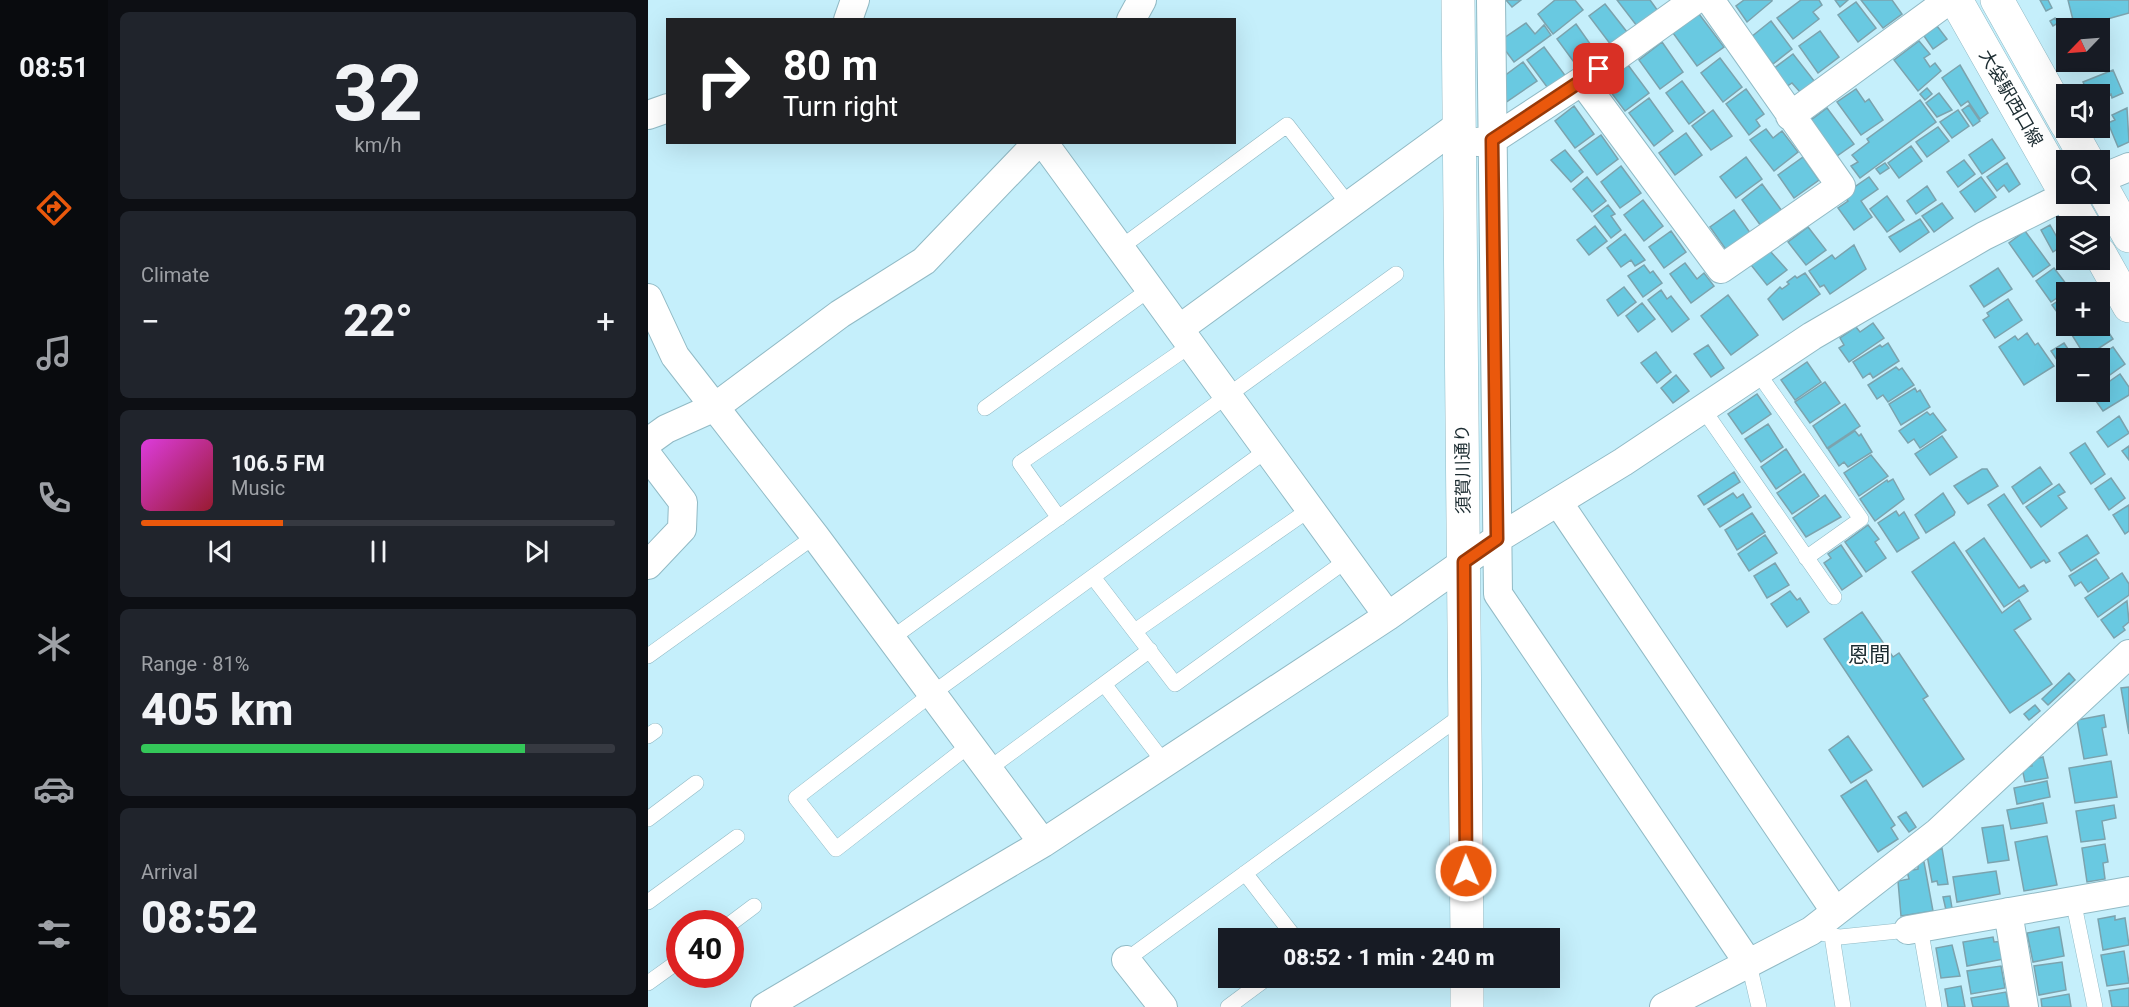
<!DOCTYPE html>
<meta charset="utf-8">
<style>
body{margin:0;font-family:Roboto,"Noto Sans JP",sans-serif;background:#20242c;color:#f1f3f6;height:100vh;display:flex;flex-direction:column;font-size:22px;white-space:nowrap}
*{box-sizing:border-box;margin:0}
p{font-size:20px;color:#9ea1a6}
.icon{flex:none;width:33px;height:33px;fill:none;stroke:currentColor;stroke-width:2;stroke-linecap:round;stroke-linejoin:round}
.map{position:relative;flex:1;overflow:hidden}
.drawer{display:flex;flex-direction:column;gap:12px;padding:12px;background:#0d0f14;width:540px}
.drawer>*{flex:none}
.hud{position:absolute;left:18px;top:18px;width:570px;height:126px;border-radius:0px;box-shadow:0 6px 24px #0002;background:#202124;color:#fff;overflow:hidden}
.needle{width:39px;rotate:245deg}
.buttons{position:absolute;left:1408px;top:18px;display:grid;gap:12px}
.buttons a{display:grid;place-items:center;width:54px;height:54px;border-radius:0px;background:#171b24;box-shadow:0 6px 24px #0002;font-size:30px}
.speed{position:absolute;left:18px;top:910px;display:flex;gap:12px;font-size:30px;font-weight:700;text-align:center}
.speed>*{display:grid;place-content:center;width:78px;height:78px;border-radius:50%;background:#171b24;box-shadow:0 6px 24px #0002;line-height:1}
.speed .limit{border:9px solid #d22;background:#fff;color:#111}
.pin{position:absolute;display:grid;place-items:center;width:51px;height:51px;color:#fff;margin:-26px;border-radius:12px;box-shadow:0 3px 9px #0006}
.me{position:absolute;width:66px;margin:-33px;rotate:359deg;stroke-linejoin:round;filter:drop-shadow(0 0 4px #0008)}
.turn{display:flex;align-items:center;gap:21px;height:126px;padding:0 18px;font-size:27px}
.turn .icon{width:78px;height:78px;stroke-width:2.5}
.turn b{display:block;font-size:42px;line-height:51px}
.big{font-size:45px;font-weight:800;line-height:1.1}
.drawer .tile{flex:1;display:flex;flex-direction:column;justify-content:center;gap:9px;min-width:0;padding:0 21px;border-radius:9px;background:#20242c}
.drawer .dial{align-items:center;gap:0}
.dial b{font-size:78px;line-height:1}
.song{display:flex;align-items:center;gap:18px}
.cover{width:72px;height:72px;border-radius:9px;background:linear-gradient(135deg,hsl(300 70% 55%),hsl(350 70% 35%))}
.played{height:6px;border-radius:3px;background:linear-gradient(90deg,#ea580c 30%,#363941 30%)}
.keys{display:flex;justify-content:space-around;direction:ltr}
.heat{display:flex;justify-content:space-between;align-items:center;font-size:33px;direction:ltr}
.charge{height:9px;border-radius:4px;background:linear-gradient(90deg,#34c759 81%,#363941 0)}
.trip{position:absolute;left:570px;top:928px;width:342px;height:60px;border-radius:0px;background:#171b24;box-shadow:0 6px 24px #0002;font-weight:800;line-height:60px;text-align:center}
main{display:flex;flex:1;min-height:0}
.tabs{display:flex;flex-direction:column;width:108px;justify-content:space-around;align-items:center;background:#090b0e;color:#9ea1a6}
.tabs .icon{width:42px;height:42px}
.tabs .on{color:#ea580c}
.tabs b{font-size:27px;color:#f1f3f6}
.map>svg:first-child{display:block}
.building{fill:#69c9e1;stroke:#7ba3ae;stroke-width:1.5}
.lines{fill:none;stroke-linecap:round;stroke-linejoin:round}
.lane-casing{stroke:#91bac5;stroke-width:16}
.street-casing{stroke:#91bac5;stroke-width:30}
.secondary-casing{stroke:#91bac5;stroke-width:34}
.lane{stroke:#fff;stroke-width:15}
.street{stroke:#fff;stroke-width:28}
.secondary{stroke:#fff;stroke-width:33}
.route-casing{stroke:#983908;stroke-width:15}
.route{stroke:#ea580c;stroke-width:10}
.labels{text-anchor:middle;stroke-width:4.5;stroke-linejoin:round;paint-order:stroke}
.street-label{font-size:18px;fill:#1c2c31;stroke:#fff}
.quarter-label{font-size:21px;fill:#1c2c31;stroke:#fff}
</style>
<main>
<nav class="tabs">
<b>08:51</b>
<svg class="icon on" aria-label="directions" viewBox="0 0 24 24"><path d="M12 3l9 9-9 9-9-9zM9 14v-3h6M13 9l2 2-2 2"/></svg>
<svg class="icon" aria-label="music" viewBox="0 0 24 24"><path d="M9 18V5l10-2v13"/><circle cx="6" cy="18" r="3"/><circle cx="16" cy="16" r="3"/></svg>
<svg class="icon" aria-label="phone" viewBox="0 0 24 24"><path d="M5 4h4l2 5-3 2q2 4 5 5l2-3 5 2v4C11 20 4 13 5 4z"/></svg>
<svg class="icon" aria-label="climate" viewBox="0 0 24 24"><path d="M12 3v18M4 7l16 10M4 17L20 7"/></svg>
<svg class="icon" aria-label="car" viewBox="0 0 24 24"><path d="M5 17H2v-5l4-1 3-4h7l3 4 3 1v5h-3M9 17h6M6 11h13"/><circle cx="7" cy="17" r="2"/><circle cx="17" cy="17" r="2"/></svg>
<svg class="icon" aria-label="filters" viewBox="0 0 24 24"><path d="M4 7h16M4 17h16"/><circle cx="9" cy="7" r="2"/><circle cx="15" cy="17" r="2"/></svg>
</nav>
<section class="drawer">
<div class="tile dial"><b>32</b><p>km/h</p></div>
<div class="tile"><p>Climate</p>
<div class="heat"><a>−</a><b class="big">22°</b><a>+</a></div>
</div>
<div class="tile">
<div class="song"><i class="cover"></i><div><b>106.5 FM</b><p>Music</p></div></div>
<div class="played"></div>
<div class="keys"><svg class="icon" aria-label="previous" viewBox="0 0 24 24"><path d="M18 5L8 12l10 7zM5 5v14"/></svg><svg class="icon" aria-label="pause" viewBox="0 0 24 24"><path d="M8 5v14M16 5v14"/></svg><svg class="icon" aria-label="next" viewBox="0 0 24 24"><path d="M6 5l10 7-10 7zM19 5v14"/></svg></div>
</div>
<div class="tile"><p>Range · 81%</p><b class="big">405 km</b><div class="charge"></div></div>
<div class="tile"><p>Arrival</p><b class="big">08:52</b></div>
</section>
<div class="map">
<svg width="1481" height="1007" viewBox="0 0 1481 1007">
<rect width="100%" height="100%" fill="#c5effb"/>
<path class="building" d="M858,0H873L864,7Z
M907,0H927L935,10L905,34L890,14Z
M969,0H1002L1010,11L989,26Z
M1096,0H1124V1L1099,22L1088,6Z
M1153,0H1171L1174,5L1165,12L1171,19L1145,39L1129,18Z
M1187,0H1200L1192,7Z
M1213,0H1244L1254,14L1235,28Z
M1392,0H1400L1404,8L1398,11Z
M1420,0H1481V13L1427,28Z
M1208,2L1228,28L1210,42L1190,15Z
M957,4L979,32L963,45L941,16Z
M1051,14L1076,47L1049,66L1025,33Z
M1407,18L1410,23L1405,26L1402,21Z
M1123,21L1144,49L1125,64L1103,37Z
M878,23L887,34L896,25L903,35L866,62L854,46L853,40Z
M928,24L950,55L931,69L909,39Z
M1289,26L1299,39L1285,49L1276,36Z
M1172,31L1191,57L1170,73L1151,46Z
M1271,41L1282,54L1276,58L1282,67L1287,63L1293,71L1270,91L1246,60Z
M1014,42L1035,72L1012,89L991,60Z
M896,47L919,78L902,91L879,60Z
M1145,54L1167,82L1153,93L1144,83L1138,87L1125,69Z
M1072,58L1094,87L1075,102L1053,73Z
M875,62L889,81L854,105L855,77Z
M980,65L1001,93L977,111L956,83Z
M1312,65L1340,113L1332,119L1320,101L1313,106L1294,78Z
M1465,70L1475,93L1464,98L1463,94L1452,98V94L1447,93L1440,94L1435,82Z
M1034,81L1057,112L1041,124L1018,93Z
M1279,88L1284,94L1277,100L1272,94Z
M1098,89L1116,114L1108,120L1112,126L1101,135L1078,104Z
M1208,89L1217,102L1221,99L1235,120L1213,135L1189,102Z
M1291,93L1304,110L1289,117L1278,103Z
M1001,98L1025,131L1006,146L981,113Z
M1272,100L1288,122L1212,178L1203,166L1210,162L1204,155L1221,142L1219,139Z
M1321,105L1332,121L1325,126L1314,110Z
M926,106L946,134L927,148L907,121Z
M1179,108L1206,144L1189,156L1163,120Z
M1479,108L1481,142L1470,147L1460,123L1467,120L1464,115Z
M1065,110L1084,136L1063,150L1044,126Z
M1310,110L1321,126L1304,138L1292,122Z
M1290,127L1301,141L1279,157L1268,142Z
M1118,129L1125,138L1134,131L1150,152L1126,171L1102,140Z
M1038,133L1054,155L1027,175L1011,153Z
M953,135L970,159L949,175L931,151Z
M1344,139L1357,158L1334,174L1321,155Z
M1263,146L1274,161L1251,178L1240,163Z
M917,150L935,172L923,182L903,160Z
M1098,157L1114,179L1088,198L1072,177Z
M1155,157L1171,180L1146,198L1130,175Z
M1316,160L1327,174L1310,187L1299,172Z
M1237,163L1241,168L1232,174L1228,169Z
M1359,163L1372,184L1361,192L1356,185L1349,191L1339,177Z
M973,166L993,193L972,208L953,182Z
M939,177L958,201L944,212L925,189Z
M1221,177L1230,189L1213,201L1224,217L1206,230L1190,208L1200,201L1195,195Z
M1333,177L1348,197L1327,212L1312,192Z
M1114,184L1134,211L1113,226L1094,200Z
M1279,186L1288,200L1268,214L1259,201Z
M1239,196L1256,220L1239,232L1222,209Z
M995,200L1015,226L996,241L976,215Z
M1294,203L1305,218L1286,232L1274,216Z
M960,205L967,214L963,216L973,230L963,238L946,216Z
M1086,210L1103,234L1079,251L1062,227Z
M1272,219L1281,232L1252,252L1241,237Z
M1402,225L1414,246L1405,252L1393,230Z
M947,226L959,241L941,255L929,240Z
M1160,227L1178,250L1158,265L1140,242Z
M1023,231L1038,252L1016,268L1001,247Z
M1377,231L1402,265L1385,277L1361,243Z
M977,234L997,260L987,266L983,260L973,267L959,248Z
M1206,245L1218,269L1182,294L1176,285L1172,287L1161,271L1184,255L1187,259Z
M1122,251L1139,270L1119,285L1103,265Z
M1037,263L1049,279L1056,273L1066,286L1043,303L1022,274Z
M996,265L1002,273L1005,271L1014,283L995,297L980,276Z
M1350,268L1364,289L1336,307L1322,286Z
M1406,268L1422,289L1403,302L1388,281Z
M1157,273L1172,294L1135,320L1120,299L1132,287L1134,289L1141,284L1139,282L1147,276L1149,278Z
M1433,286L1437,292H1423Z
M976,287L988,302L970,316L959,300Z
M1013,290L1019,299L1023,296L1041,319L1024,332L1000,300Z
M1080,295L1110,335L1083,355L1053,316Z
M1419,295V326H1426L1421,329L1404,305Z
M1360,299L1374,320L1347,338L1335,320L1341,316L1339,313Z
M994,303L1007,319L990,332L978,316Z
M1452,319L1465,339L1436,358H1425L1434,351L1424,335L1438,326H1452Z
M1225,323L1236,338L1201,362L1191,348L1196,345L1192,338L1208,327L1212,332Z
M1379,333L1387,345L1390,343L1406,366L1376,385L1351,347L1367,336L1370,340Z
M1240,343L1251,361L1225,378L1222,373L1215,378L1205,362L1232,345L1234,347Z
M1416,343L1424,355L1411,363L1403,351Z
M1060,345L1076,368L1063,377L1046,354Z
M1465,347L1477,364L1452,382V358H1449Z
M1008,352L1023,372L1009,383L993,363Z
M1159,362L1173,382L1147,400L1133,380Z
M1248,367L1251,370L1254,368L1266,385L1240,402L1235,395L1229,399L1220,385Z
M1472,374L1481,387V395L1455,411L1443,394L1452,392V388Z
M1028,375L1041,391L1025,403L1013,388Z
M1177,382L1192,403L1162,423L1147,402Z
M1267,388L1269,392L1272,390L1282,407L1253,425L1241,404Z
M1109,394L1123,414L1094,434L1080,414Z
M1197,404L1212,426L1179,448L1165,426Z
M1279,412L1282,415L1285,413L1298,430L1272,448L1266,439L1260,443L1251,431Z
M1471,416L1481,433L1460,447L1449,432Z
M1120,424L1135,447L1113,462L1097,439Z
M1207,431L1211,436L1213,434L1224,452L1200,467L1196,462L1191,466L1180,449Z
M1294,436L1309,457L1282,475L1267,454Z
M1437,443L1457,474L1443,484L1422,453Z
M1481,446V460L1474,451Z
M1138,449L1153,472L1128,489L1113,467Z
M1223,455L1240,476L1211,496L1196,473Z
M1392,467L1404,484L1375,504L1364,487Z
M1334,469H1339L1350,486L1320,504L1306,486Z
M1086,472L1092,482L1056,505L1050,496Z
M1156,474L1171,496L1144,514L1129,493Z
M1463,478L1477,498L1461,510L1447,489Z
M1245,479L1256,499L1227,521L1212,499L1239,480L1240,482Z
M1411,484L1417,492L1410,496L1419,508L1393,527L1378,507Z
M1085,493L1089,498L1095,494L1103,507L1072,527L1060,509Z
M1295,493L1307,512L1306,515L1278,533L1267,515Z
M1356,494L1402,561L1398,563L1396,560L1383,568L1340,505Z
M1177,495L1193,517L1158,537L1145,518Z
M1481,505V531L1477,534L1465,515Z
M1248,511L1251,516L1256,512L1271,538L1249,552L1230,523Z
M1104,513L1117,532L1089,550L1077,530Z
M1220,525L1231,539L1227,542L1238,558L1218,572L1197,542Z
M1117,535L1129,553L1101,571L1090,554Z
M1439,535L1451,553L1423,571L1411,553Z
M1336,538L1371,588L1376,585L1380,591L1356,607L1318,551Z
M1306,542L1354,613L1371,600L1383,619L1366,630L1404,684L1362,713L1264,572Z
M1193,545L1214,576L1194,590L1176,563L1183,558L1180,554Z
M1448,559L1461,578L1440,592L1433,582L1427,586L1421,576Z
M1127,563L1141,585L1119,598L1106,576Z
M1474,573L1481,584V595L1450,617L1437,598Z
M1142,591L1149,600L1152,598L1161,612L1139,627L1123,604Z
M1479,601L1481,622L1475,627L1477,630L1466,638L1453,620Z
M1214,612L1245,657L1251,653L1280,696L1275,699L1316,759L1275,787L1176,639Z
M1421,673L1427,680L1400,705L1394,699Z
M1481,687V734L1473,688Z
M1387,705L1392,711L1381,720L1376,714Z
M1456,715L1458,727L1454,728L1459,755L1436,759L1429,720Z
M1200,736L1224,770L1203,783L1181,750Z
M1395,757L1400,778L1377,782L1374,768L1384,766L1383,760Z
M1463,761L1469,797L1427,803L1421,768Z
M1218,780L1247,825L1243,828L1250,839L1230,852L1193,796Z
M1399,781L1402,797L1369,804L1366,788Z
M1395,803L1399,823L1363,829L1359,810Z
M1466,805L1468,818L1454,821L1457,839L1433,842L1428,811Z
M1258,812L1268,827L1261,832L1250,817Z
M1355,825L1361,860L1340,863L1334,828Z
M1399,836L1409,885L1376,891L1367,842Z
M1457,844L1460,862L1455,863L1457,879L1439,882L1434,848Z
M1294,848L1300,884L1290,885L1289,881L1284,882L1279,855Z
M1276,862L1285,911L1253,916L1250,881L1261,879L1259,871L1270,869V863Z
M1348,871L1352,894L1309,902L1305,877Z
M1302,896L1304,908L1298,910L1295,897Z
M1467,916V920L1477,918L1481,945L1455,950L1450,919Z
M1411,927L1416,956L1385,962L1379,933Z
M1345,937L1346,942L1358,941L1361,958L1319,966L1315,942Z
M1304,945L1312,976L1293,978L1288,948Z
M1476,951L1481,983L1459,986L1453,955Z
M1414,962L1418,990L1391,995L1386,966Z
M1353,966L1357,988L1323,994L1319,971Z
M1313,986L1317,1007H1300L1297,989Z
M1481,988V1007H1464L1461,991Z
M1358,992L1361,1007H1325L1323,998Z
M1421,994L1423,1007H1394L1393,999Z"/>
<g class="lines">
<defs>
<path id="lane" d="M472,248L639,125L701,205
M1110,373L1213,519L1158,558
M337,408L502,289
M1055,409L1186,597
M411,518L372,463L543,345
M445,577L527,684L699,560
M487,631L662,509
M244,638L748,274
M0,656L167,536
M456,684L515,761
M0,736L7,731
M323,744L188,849L148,798L285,693L619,450
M342,768L502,650
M0,819L48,783
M597,873L648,939
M1425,900L1447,1007
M0,902L89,837
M82,924L106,906
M1272,927L1286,1007
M1163,931L1192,937L1260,930
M1184,936L1195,1007
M478,960L817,713
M1101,964L1111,1007
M0,983L32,960
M580,1007L619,978"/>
<path id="street" d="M843,0L850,594L1101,964
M200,20L207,0
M483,20L494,0
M934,81L1073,269L1193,186L1062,0
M0,115L20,108
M1142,116L1301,0
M395,142L740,616
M829,142L844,140L934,81L1047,0
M1452,179L1481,167
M0,298L27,356L167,536L395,843
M531,329L811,125
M0,442L18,429L67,407L192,314L276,261L390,142
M0,456L35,502L34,529L0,565
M910,502L1187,911
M1360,912L1376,1007
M1260,930L1481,891
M478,960L515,1007
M117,1007L395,843L740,616L849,539L975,462L1164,336L1336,236L1419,195
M1016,1007L1163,931L1290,832L1481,654"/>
<path id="secondary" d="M810,0L819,939
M1308,0L1436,226
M1349,0L1419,125
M1421,128L1439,160
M1452,184L1481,236
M1452,254L1481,306
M819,978V1007"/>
</defs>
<use href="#lane" class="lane-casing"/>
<use href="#street" class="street-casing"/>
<use href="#secondary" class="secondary-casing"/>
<use href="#lane" class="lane"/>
<use href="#street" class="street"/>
<use href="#secondary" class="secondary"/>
</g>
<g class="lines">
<defs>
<path id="route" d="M818,871L816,562L849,539L844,140L951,69"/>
</defs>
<use href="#route" class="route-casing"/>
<use href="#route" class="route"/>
</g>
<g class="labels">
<g class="street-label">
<text transform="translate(1363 98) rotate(60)" y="6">大袋駅西口線</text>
<text transform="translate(815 469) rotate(-91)" y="6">須賀川通り</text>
</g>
<g class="quarter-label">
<text x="1221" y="662">恩間</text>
</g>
</g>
</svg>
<div class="buttons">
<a><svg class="needle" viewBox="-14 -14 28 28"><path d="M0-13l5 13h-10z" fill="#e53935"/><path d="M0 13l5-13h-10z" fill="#9ea1a6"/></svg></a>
<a><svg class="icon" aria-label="sound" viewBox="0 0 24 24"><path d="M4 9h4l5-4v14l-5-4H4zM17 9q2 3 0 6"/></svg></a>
<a><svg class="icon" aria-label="search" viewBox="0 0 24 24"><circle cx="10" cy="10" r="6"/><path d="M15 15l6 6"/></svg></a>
<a><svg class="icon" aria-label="layers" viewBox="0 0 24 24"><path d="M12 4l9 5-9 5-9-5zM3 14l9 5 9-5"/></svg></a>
<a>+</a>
<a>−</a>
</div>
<div class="speed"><div class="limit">40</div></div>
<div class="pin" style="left:951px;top:69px;background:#d93025"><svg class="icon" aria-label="arrive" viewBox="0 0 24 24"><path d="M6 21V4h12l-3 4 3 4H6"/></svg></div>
<svg class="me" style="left:818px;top:871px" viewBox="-20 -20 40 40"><circle r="17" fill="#ea580c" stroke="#fff" stroke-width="3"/><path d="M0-11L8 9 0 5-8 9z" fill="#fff"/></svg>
<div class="trip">08:52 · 1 min · 240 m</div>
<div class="hud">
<div class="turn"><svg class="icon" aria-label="right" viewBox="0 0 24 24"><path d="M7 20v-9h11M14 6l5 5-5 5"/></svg><div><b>80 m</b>Turn right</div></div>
</div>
</div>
</main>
